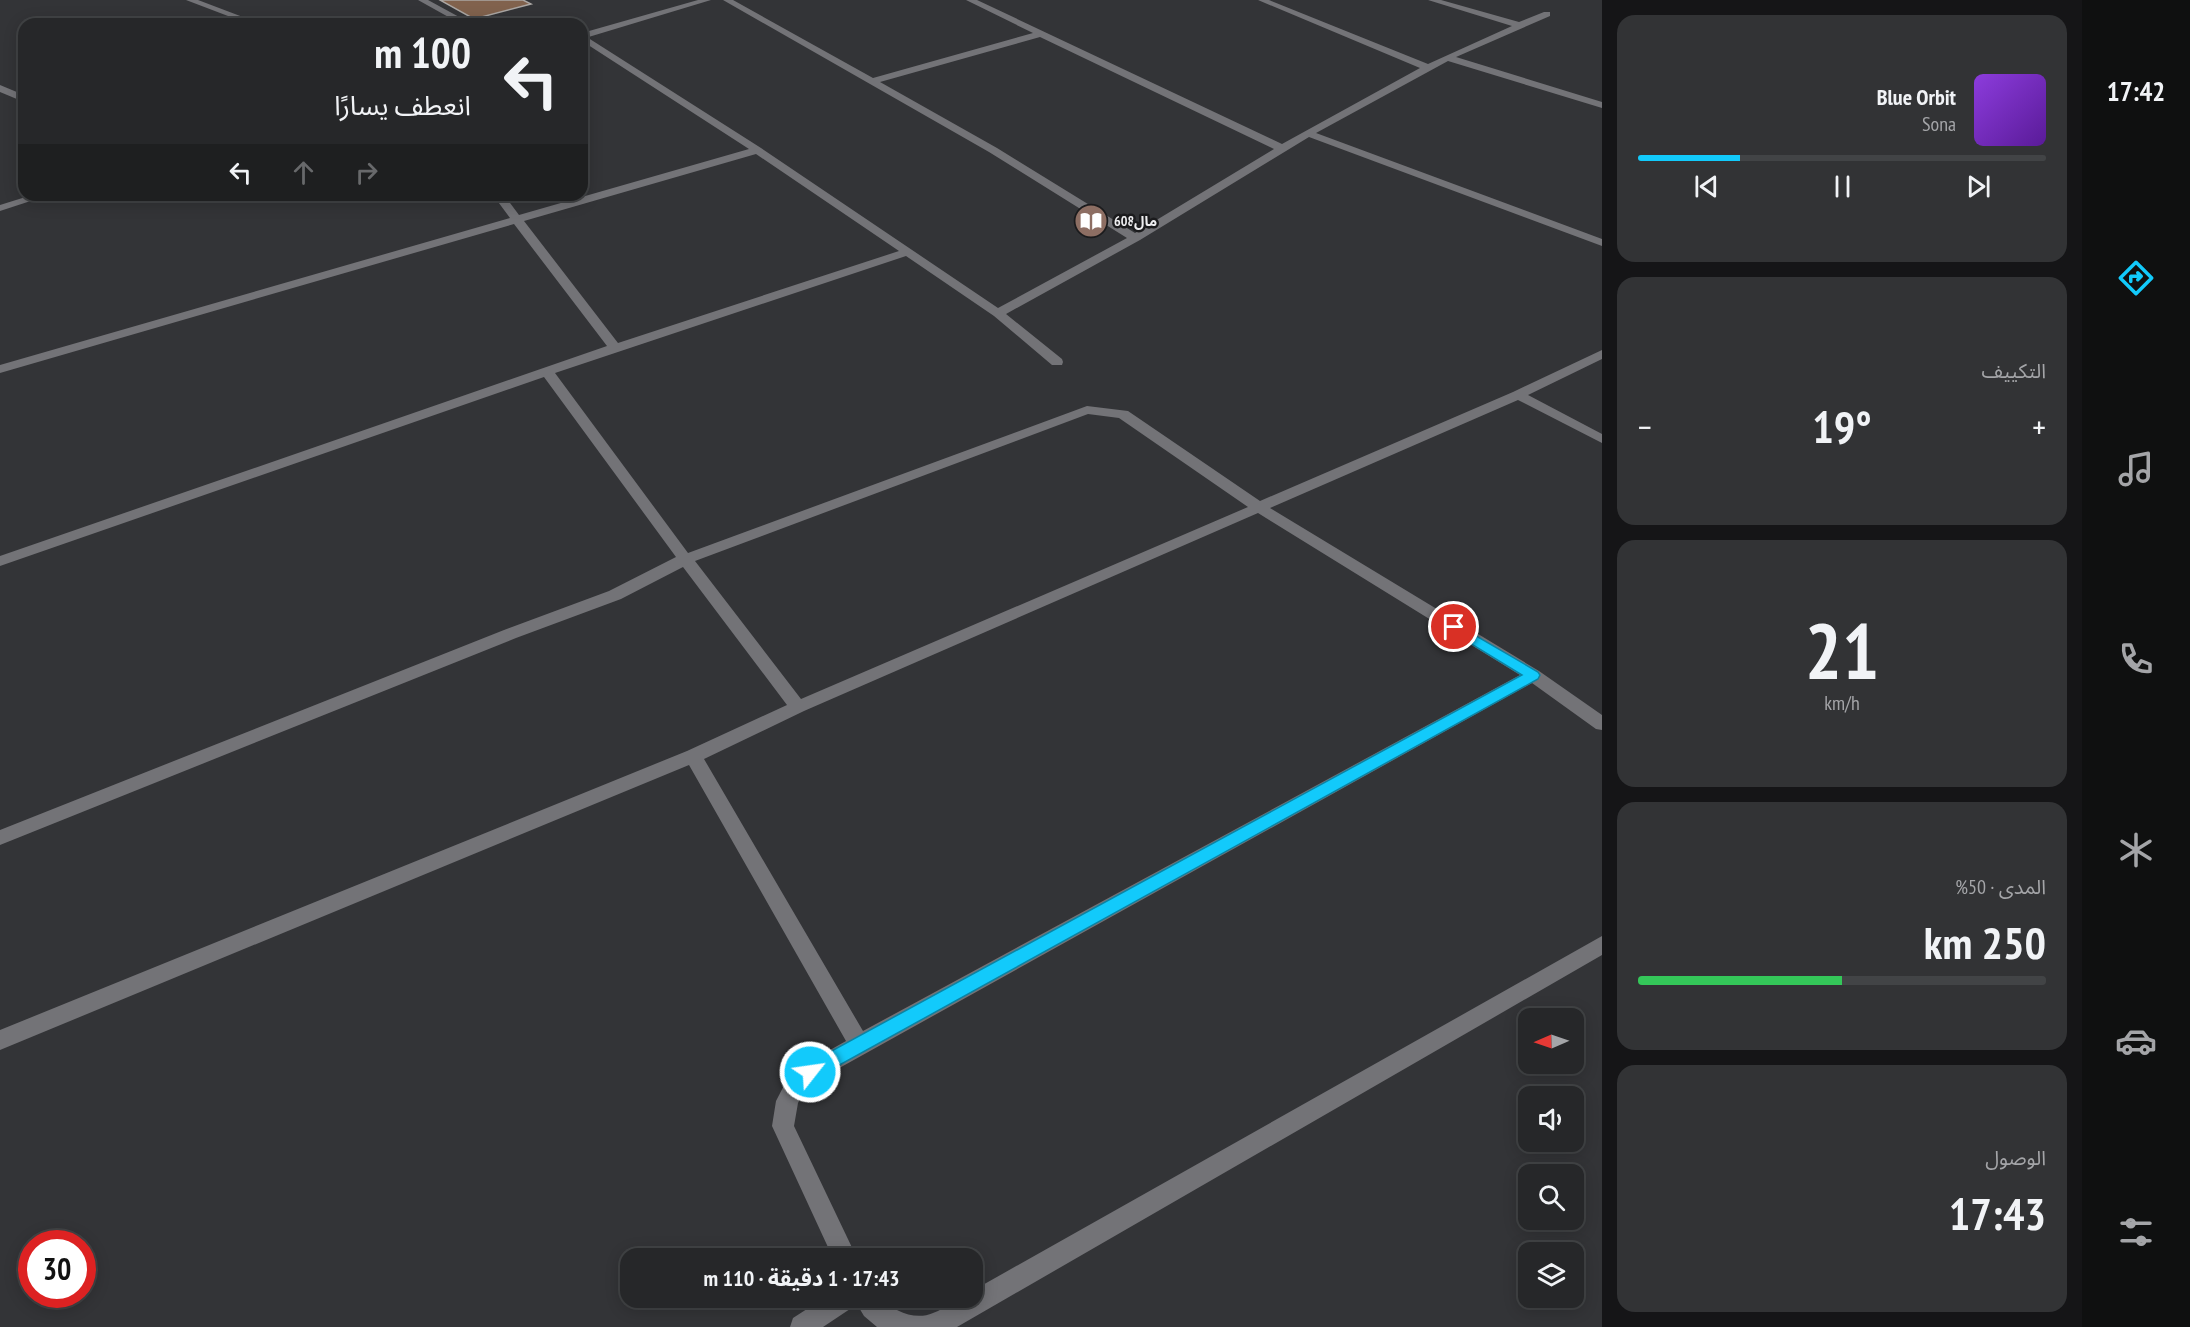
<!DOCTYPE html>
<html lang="ar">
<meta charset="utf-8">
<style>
body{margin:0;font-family:"PT Sans Narrow","Noto Sans Arabic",sans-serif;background:#323335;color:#f1f3f6;direction:rtl;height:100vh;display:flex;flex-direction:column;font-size:22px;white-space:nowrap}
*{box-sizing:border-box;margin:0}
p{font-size:20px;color:#a4a5a8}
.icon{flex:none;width:33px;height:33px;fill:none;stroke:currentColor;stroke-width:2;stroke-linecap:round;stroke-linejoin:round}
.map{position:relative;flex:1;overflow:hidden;direction:ltr}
.sheet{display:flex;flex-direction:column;gap:15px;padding:15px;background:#151517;width:480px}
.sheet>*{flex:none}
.guide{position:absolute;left:18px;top:18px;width:570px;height:183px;border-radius:18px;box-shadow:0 3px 15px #0003,0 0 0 2px #424446;direction:rtl;background:#262729;color:#f1f3f6;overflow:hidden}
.needle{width:39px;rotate:268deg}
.buttons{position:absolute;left:1518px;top:1008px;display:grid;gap:12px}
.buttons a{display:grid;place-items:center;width:66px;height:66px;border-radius:12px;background:#262729;box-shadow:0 3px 15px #0003,0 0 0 2px #424446;font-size:30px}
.speed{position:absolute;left:18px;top:1230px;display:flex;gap:12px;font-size:30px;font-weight:700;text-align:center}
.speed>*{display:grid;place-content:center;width:78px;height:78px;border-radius:50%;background:#262729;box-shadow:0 3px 15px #0003,0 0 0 2px #424446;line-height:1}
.speed .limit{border:9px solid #d22;background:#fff;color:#111}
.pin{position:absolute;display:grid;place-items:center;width:51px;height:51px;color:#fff;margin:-26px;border:3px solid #fff;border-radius:50%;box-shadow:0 2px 6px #0007}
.me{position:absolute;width:66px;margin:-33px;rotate:60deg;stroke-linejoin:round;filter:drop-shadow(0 0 4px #0008)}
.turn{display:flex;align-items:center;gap:21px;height:126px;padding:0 18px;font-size:27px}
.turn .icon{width:78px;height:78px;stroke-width:2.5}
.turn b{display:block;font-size:42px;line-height:51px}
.lanes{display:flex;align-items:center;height:57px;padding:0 18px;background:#0003;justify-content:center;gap:30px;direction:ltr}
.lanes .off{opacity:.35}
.big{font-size:45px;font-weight:700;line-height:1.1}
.sheet .card{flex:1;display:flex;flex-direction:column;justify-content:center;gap:9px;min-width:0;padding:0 21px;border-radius:18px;background:#323335}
.sheet .dial{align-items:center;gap:0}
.dial b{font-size:78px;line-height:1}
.song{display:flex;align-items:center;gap:18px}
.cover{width:72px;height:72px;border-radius:9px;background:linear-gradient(135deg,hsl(270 70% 55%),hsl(270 70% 35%))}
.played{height:6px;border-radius:3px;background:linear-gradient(90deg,#12cafb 25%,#424446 25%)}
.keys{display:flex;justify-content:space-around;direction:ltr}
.heat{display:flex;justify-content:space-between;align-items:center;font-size:33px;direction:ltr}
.charge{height:9px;border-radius:4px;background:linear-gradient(90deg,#34c759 50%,#424446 0)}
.trip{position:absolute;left:620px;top:1248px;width:363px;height:60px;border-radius:18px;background:#262729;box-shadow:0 3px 15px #0003,0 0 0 2px #424446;font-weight:700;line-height:60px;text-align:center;direction:rtl}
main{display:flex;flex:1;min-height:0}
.menu{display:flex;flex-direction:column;width:108px;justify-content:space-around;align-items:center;background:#0f1010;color:#a4a5a8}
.menu .icon{width:42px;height:42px}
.menu .active{color:#12cafb}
.menu b{font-size:27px;color:#f1f3f6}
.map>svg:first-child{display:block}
.building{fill:#81624d;stroke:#aaa6a3;stroke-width:1.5}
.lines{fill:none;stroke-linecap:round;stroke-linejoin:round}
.minor{fill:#737377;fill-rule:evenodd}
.tertiary{fill:#737377;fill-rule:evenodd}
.route{fill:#12cafb;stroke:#0c83a3;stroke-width:1.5}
.labels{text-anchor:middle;stroke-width:5;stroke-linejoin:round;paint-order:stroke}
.far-poi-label{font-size:14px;font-weight:bold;fill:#eeeef0;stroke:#1b1b1d;text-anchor:start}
</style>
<main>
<nav class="menu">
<b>17:42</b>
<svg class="icon active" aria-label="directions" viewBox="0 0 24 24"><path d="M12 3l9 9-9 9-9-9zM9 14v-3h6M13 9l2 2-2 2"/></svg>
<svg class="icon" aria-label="music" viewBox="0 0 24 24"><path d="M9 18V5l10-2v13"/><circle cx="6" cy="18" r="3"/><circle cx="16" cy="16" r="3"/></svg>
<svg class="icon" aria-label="phone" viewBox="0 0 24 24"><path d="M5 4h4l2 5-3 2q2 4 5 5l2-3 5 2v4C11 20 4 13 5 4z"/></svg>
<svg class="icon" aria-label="climate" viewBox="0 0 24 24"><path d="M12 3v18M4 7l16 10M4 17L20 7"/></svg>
<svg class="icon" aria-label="car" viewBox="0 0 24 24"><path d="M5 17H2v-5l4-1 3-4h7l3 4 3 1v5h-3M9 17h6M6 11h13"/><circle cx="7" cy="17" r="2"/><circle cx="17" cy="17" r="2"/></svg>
<svg class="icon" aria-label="filters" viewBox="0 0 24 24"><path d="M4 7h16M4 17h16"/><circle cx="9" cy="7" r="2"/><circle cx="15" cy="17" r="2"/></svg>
</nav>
<section class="sheet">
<div class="card">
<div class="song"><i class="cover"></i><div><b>Blue Orbit</b><p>Sona</p></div></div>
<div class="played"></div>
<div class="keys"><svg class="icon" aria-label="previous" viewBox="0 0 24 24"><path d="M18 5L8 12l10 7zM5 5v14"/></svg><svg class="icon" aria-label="pause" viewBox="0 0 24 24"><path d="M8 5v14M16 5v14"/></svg><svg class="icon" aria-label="next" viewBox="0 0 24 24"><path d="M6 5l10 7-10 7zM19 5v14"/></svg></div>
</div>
<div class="card"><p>التكييف</p>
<div class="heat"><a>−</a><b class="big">19°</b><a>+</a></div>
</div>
<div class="card dial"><b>21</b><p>km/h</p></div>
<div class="card"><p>المدى · 50%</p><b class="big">250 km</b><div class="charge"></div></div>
<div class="card"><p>الوصول</p><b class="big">17:43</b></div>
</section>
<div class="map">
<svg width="1602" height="1327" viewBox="0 0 1602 1327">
<rect width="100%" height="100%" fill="#333437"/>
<path class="building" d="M440,0H523L531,4L474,19Z"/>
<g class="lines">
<path class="minor" d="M186,0H198L261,24H249Z
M418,0H428L472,24H461Z
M723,0H733L873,78L1033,33L966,0H977L1282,144L1420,68L1258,0H1269L1428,64L1512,26L1428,0H1441L1519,22L1544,12H1550V16L1456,57L1602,102V108L1448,61L1316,133L1602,239V246L1309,137L1140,240L1006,314L1062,359L1063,362L1062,365H1052L994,316L906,256L555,373L688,553L1087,406L1128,411L1260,501L1513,392L1602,350V359L1528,395L1602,434V443L1518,400L1270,508L1539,671L1602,715V730L1596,729L1532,683L807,1086L798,1103L794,1126L857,1258H833L772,1126L776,1101L791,1072L846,1041L689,765L0,1050V1030L687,751L787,705L683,567L621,599L516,638L0,845V830L504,630L609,591L676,557L544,377L0,566V556L607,346L514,224L0,373V365L510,218L493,195H504L519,215L749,149L582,41V34L761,148L998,308L1127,238L989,152ZM1040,37L1274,149L1135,233L997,148L880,82ZM756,154L899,251L618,343L524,221ZM1088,414L1119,418L1248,507L801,699L695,561ZM1258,513L1520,675L863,1031L704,759L804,711Z
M0,85L24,95V102L0,92Z
M1602,936V955L957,1327H877L864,1316L855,1301L853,1307L823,1327H790L793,1318L824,1298H881C893,1311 915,1321 933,1313C947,1308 956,1298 972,1298V1291Z"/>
<path class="tertiary" d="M698,0H711L582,39V33Z
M32,195H49L0,211V205Z"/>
</g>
<path class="route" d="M1454,623L1538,672L1540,675L1538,679L816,1078L810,1080L804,1078L801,1072L804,1066L1522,675L1450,631L1448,627L1450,624Z"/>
<defs>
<symbol id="library-disc" viewBox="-11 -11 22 22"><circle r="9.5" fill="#8d6e63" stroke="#1b1b1d"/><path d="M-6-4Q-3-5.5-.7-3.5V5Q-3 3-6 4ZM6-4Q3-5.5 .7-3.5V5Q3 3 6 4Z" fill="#fff"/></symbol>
</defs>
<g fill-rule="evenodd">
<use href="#library-disc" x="1072" y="202" width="38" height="38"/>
</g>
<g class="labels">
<g class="far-poi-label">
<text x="1114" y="226">مال608</text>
</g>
</g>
</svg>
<div class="buttons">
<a><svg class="needle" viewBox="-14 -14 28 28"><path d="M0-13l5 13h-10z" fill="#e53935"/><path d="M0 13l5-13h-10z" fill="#a4a5a8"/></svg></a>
<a><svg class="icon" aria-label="sound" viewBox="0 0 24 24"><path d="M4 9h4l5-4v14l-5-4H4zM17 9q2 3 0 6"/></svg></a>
<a><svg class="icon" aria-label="search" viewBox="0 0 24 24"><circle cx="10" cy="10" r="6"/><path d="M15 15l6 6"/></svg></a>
<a><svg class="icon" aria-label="layers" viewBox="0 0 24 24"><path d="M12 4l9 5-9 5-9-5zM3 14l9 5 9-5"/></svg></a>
</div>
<div class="speed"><div class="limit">30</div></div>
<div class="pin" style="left:1454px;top:627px;background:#d93025"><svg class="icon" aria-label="arrive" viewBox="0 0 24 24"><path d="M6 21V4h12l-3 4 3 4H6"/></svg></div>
<svg class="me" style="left:810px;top:1072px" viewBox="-20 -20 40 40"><circle r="17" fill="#12cafb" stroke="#fff" stroke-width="3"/><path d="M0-11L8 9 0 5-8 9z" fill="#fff"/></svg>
<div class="trip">17:43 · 1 دقيقة · 110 m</div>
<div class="guide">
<div class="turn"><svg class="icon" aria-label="left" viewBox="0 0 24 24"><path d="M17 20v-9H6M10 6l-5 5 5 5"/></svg><div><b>100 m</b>انعطف يسارًا</div></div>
<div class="lanes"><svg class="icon" aria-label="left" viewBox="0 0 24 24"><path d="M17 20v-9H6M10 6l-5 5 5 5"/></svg><svg class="icon off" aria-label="ahead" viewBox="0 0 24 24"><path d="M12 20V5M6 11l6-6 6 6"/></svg><svg class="icon off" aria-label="right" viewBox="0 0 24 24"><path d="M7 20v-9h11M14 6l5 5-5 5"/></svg></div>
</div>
</div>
</main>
